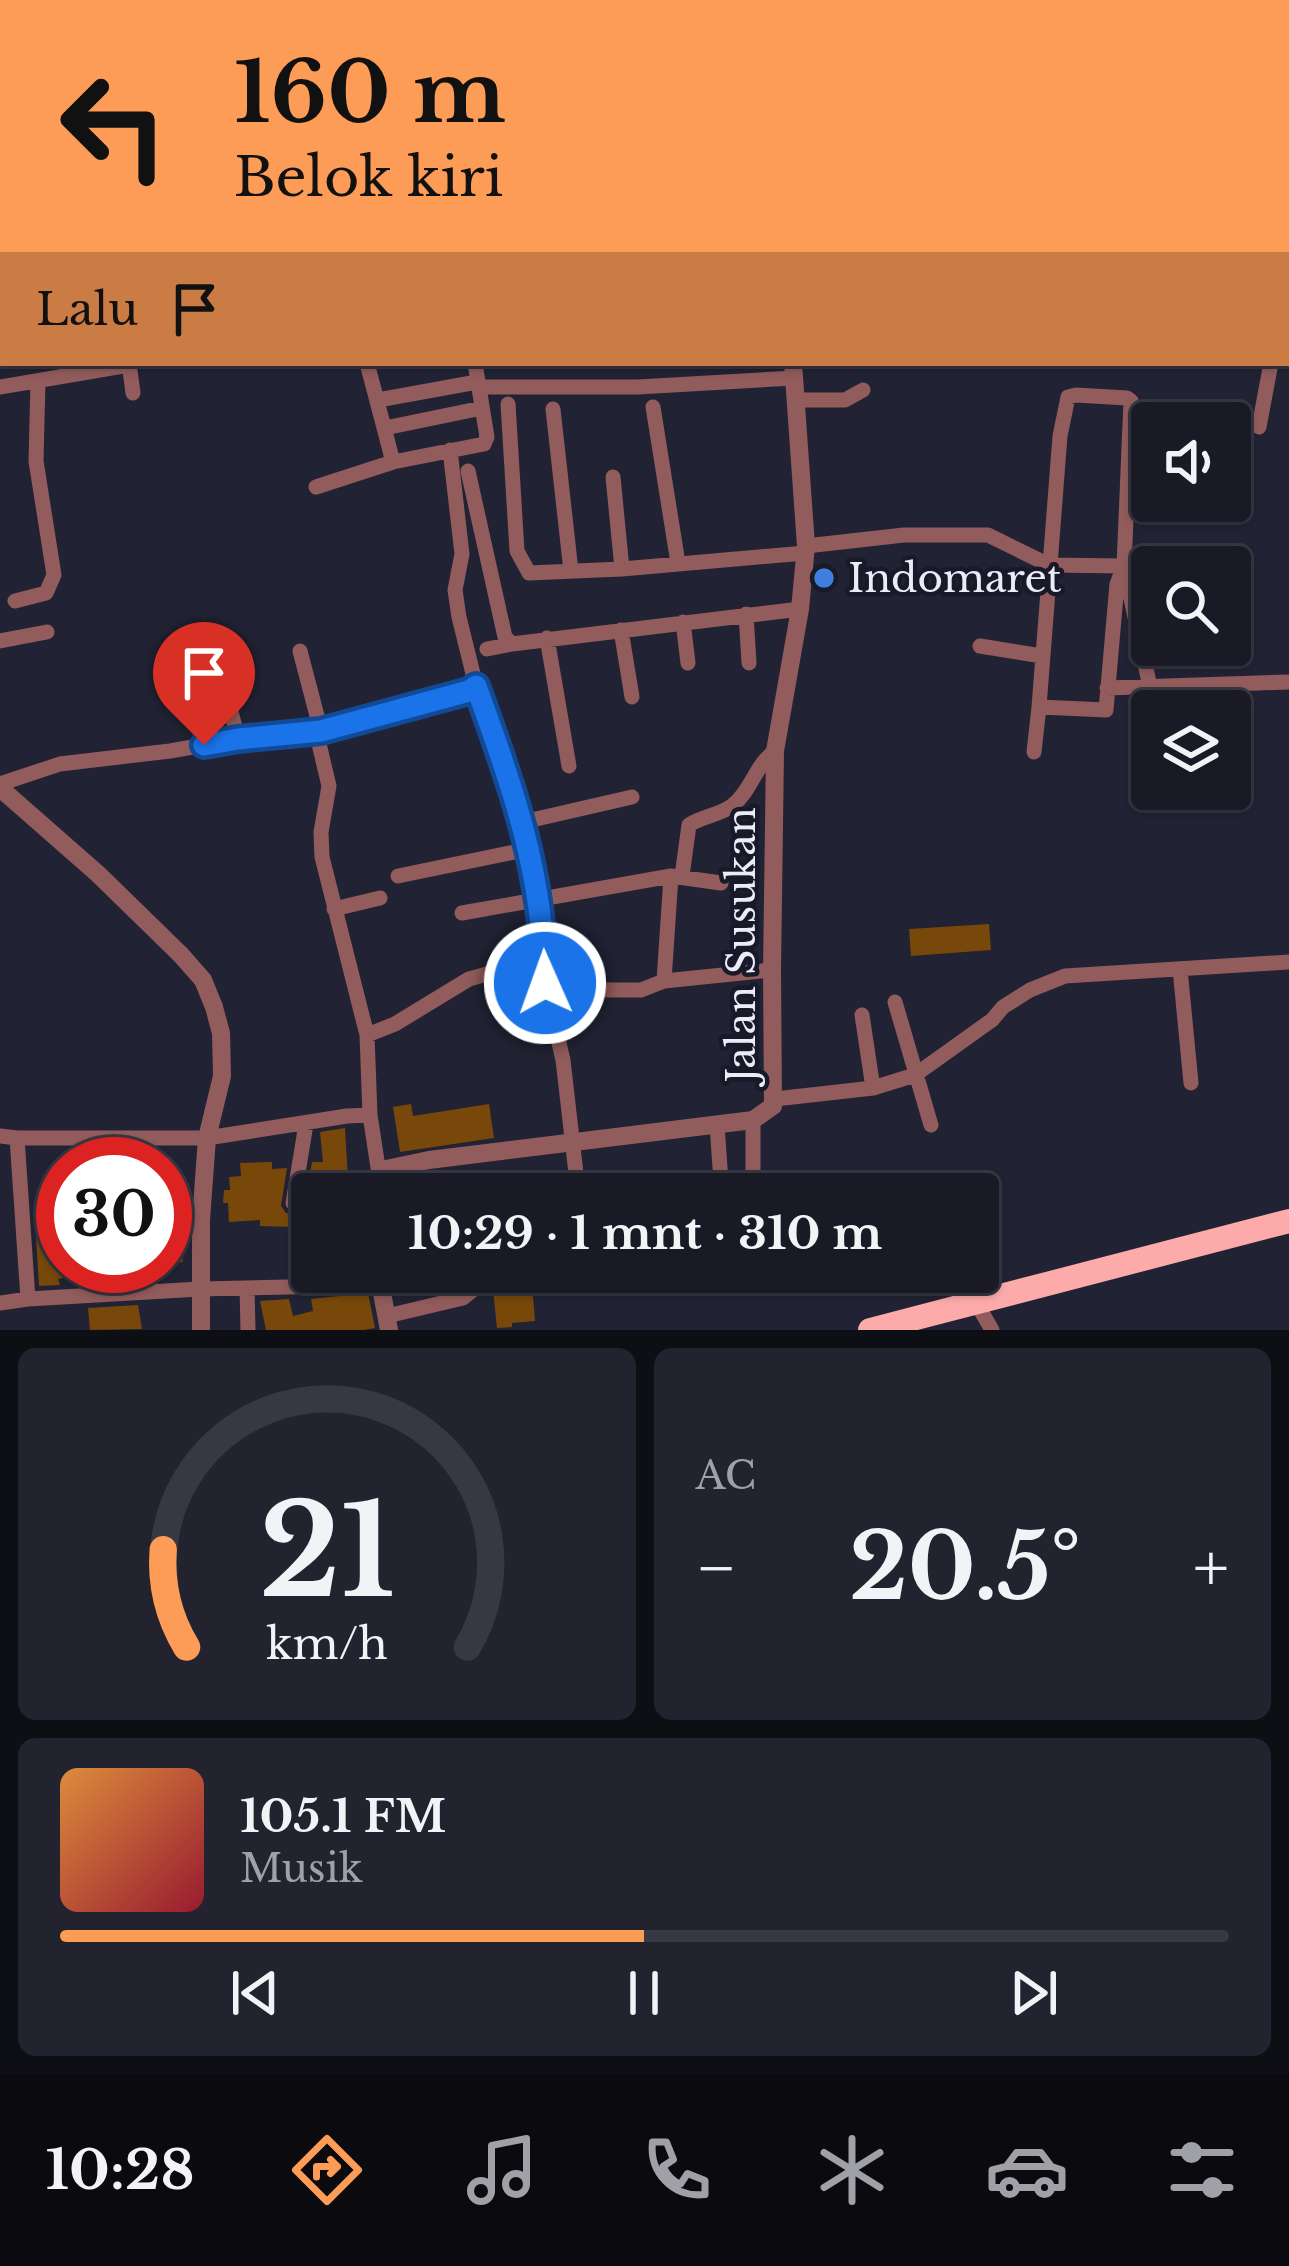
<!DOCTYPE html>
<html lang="id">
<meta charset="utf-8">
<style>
body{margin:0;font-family:"Libre Baskerville",serif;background:#22232e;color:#f1f3f6;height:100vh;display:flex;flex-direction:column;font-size:45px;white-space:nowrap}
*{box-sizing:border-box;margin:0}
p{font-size:39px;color:#9fa1a7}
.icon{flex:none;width:66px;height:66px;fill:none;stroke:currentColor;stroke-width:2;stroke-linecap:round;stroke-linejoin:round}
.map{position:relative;height:1330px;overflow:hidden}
.sheet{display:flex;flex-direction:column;gap:18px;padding:18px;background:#0e0e15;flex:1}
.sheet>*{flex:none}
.top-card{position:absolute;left:0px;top:0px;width:1290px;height:366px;box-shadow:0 3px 9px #0004,0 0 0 3px #373843;background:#fd9c56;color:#111;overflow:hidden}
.fabs{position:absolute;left:1131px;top:402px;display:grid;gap:24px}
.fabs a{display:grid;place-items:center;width:120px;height:120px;border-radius:12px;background:#191a26;box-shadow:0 3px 9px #0004,0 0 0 3px #373843;font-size:60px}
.speed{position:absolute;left:36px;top:1137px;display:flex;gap:24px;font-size:60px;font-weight:700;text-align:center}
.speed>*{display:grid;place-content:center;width:156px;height:156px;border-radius:50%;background:#191a26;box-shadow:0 3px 9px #0004,0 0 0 3px #373843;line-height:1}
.speed .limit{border:18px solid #d22;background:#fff;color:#111}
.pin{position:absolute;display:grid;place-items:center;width:102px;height:102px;color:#fff;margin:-123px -51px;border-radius:50% 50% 50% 0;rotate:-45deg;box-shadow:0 0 12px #0007}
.pin .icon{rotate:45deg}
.me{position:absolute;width:132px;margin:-66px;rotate:358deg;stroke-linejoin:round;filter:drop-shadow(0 0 9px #0008)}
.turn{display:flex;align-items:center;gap:42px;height:252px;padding:0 36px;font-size:54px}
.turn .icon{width:156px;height:156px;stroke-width:2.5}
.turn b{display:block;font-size:84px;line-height:102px}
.then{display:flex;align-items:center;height:114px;padding:0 36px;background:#0003;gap:24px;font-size:45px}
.big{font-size:90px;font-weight:700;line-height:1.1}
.sheet .widget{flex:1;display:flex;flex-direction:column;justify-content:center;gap:18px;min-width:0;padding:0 42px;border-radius:18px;background:#22232e}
.sheet .dial{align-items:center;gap:0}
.dial svg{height:312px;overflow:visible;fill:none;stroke:#373843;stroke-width:7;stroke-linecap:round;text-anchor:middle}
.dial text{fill:#f1f3f6;stroke:none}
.song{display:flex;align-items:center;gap:36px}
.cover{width:144px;height:144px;border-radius:18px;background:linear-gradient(135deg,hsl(30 70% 55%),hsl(350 70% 35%))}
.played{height:12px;border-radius:6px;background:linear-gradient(90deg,#fd9c56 50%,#373843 50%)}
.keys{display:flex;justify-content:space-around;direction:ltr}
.heat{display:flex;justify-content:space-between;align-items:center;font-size:66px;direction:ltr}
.sheet .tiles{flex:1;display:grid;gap:18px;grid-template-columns:1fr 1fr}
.widget:last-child{grid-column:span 2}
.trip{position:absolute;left:291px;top:1173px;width:708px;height:120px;border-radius:12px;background:#191a26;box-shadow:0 3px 9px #0004,0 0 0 3px #373843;font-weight:700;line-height:120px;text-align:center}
.dock{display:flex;height:192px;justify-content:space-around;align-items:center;background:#0a0a0f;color:#9fa1a7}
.dock .icon{width:84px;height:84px}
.dock .active{color:#fd9c56}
.dock b{font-size:54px;color:#f1f3f6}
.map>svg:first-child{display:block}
.building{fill:#774809}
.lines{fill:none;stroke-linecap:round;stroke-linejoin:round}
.minor{stroke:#915c5b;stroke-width:15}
.tertiary{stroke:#915c5b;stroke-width:18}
.trunk{stroke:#fcabaa;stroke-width:24}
.route-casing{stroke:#114b97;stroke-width:30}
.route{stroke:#1a73e8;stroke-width:21}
.shop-dot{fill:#3f7fe0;stroke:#181929;stroke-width:4.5}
.labels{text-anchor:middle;stroke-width:9;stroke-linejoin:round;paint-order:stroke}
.poi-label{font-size:39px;fill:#ebecf8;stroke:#181929;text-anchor:start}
.street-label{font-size:39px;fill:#ebecf8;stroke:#181929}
</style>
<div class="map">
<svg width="1289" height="1330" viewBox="0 0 1289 1330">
<rect width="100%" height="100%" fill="#212233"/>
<path class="building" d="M989,924L991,950L911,956L909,929Z
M411,1104L413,1116L489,1104L494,1138L400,1152L393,1107Z
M345,1128L348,1180L364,1176L361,1194H312V1211L306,1212L302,1235L292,1234L293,1227L260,1226V1220L229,1222L228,1203H223L224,1190H230L229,1177L241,1176L240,1163L272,1162V1169L287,1168L281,1206L286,1213L296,1214L304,1206L312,1162H323L320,1132Z
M460,1170L463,1179L499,1172L502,1188L469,1194H446L441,1172Z
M187,1188L188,1221H184L186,1245H180L183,1262L165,1265V1191Z
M45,1218L55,1263L63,1261V1266H77L79,1275L58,1279L60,1285L39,1286L35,1220Z
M514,1272H531L535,1321L512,1323V1327L497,1328L492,1280L514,1278Z
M368,1293L375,1328L364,1330H266L260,1301L289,1299L293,1316L313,1311L311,1299Z
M138,1305L142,1329L90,1330L88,1308Z"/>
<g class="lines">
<path class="minor" d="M86,0L87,3
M170,0L171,3
M290,0L291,3
M339,0V3
M547,0V3
M719,0V3
M1016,3L1019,0
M1067,3L1069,0
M1287,175L1289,176
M0,234H3
M1287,339H1289
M129,363L133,393
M367,363L393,462
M0,387L129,365
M478,387H638L794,378
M378,400L477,382
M795,400H845L863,390
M508,404L517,551L529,573L622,569L805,553
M653,407L678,563
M553,409L571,571
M1259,427L1271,363
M385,428L482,408
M450,450L462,554L455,590L459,617L476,686L510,777L523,822L539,899L544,935L545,983L563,1060L577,1182
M468,471L505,637L512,644L800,609
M613,477L622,569
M316,487L393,462L484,444L487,437L475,363
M806,546L904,535H988L1049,565L1124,566
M1124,566L1117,584L1106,710L1039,707L1060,436L1068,397L1076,395L1127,398L1131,401L1124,566L1150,687
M15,601L46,593L54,575L36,461L38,381
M746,614L749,663
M683,622L688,663
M621,630L632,697
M547,638L569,766
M0,641L47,632
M980,646L1042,656
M487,649L512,644
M300,651L321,731
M217,656L238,739
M1107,688L1289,682
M316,731L329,786L321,832L322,857L367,1035L370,1115L379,1174
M1034,752L1039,707
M0,784L60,764L170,751L238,739L321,731L469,691L476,686
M523,822L632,797
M398,876L529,849
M682,876L689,825C702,816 721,815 733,805C752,790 755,765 775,751
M334,909L380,898
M462,913L671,876L721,883
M1180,969L1191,1083
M664,981L671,876
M895,1002L931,1125
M862,1015L873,1088
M367,1035L395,1024L469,979L487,974L516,975L578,989L612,990H641L664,981L772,970
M775,1099L873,1088L915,1075L992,1020L1003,1007L1030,990L1065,976L1289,962
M717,1125L721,1182
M0,1136L17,1138H207L347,1116L370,1115
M689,1186L732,1181
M753,1194V1120
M293,1203L306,1124
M969,1272L977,1304L992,1330
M247,1288L248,1330
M28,1299L200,1289L331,1286L379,1280
M0,1303L28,1299L17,1138
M387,1316L463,1298L479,1285L481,1272"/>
<path class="tertiary" d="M869,3L871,0
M0,788L98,874L181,955L203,980L214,1007L221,1033L222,1076L207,1138L201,1220V1330
M374,1194L379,1174L386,1169L429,1160L753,1120L773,1106L772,970L775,751L800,609L806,546L793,363
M378,1272L389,1330"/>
<path class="trunk" d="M870,1330L1289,1221"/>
</g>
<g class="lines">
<defs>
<path id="route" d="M204,745L238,739L321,731L469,691L476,686C513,787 543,873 545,983"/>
</defs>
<use href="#route" class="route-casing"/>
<use href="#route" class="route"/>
</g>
<circle class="shop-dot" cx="824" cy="578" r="12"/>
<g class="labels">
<g class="poi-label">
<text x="848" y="592">Indomaret</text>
</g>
<g class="street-label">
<text transform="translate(741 945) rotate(-90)" y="14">Jalan Susukan</text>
</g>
</g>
</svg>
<div class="fabs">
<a><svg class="icon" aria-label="sound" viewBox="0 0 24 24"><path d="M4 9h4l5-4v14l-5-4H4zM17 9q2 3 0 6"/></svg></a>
<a><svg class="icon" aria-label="search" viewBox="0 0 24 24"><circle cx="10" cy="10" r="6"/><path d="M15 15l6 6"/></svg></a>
<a><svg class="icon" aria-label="layers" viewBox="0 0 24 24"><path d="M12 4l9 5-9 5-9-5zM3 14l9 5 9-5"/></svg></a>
</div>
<div class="speed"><div class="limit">30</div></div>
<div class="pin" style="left:204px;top:745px;background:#d93025"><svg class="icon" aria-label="arrive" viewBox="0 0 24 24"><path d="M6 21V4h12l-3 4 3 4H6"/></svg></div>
<svg class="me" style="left:545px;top:983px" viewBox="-20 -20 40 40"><circle r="17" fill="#1a73e8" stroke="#fff" stroke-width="3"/><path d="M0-11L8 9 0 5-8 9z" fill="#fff"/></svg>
<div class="trip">10:29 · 1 mnt · 310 m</div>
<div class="top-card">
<div class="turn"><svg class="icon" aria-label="left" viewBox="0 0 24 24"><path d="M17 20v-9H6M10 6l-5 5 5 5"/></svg><div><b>160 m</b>Belok kiri</div></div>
<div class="then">Lalu<svg class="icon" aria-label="arrive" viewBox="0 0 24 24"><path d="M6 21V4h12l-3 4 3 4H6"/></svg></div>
</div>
</div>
<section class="sheet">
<div class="tiles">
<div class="widget dial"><svg viewBox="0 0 100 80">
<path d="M14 69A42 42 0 1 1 86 69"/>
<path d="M14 69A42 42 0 0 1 8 44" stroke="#fd9c56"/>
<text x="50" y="56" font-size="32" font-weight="700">21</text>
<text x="50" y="72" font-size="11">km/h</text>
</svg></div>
<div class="widget"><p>AC</p>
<div class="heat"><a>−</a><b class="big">20.5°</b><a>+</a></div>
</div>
<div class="widget">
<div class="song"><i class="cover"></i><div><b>105.1 FM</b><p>Musik</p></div></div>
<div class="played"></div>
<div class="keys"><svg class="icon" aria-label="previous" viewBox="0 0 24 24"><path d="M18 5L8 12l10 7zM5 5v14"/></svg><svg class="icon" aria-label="pause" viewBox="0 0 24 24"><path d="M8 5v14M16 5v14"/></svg><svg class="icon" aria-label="next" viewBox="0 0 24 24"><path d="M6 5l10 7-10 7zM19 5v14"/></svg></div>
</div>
</div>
</section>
<nav class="dock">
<b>10:28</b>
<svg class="icon active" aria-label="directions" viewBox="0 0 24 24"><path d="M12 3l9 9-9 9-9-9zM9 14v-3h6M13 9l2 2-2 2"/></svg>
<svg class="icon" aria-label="music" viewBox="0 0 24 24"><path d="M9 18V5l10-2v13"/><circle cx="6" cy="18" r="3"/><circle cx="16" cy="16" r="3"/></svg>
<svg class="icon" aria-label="phone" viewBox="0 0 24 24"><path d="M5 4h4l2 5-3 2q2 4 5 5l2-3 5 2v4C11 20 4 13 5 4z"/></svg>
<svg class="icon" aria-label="climate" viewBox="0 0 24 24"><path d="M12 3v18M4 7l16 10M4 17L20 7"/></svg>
<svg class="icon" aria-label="car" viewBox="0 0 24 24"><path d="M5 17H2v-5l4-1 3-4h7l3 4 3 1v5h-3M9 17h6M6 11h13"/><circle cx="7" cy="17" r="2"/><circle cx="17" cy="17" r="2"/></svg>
<svg class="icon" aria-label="filters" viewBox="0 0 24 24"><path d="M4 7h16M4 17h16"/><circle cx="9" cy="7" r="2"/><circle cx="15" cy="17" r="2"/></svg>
</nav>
